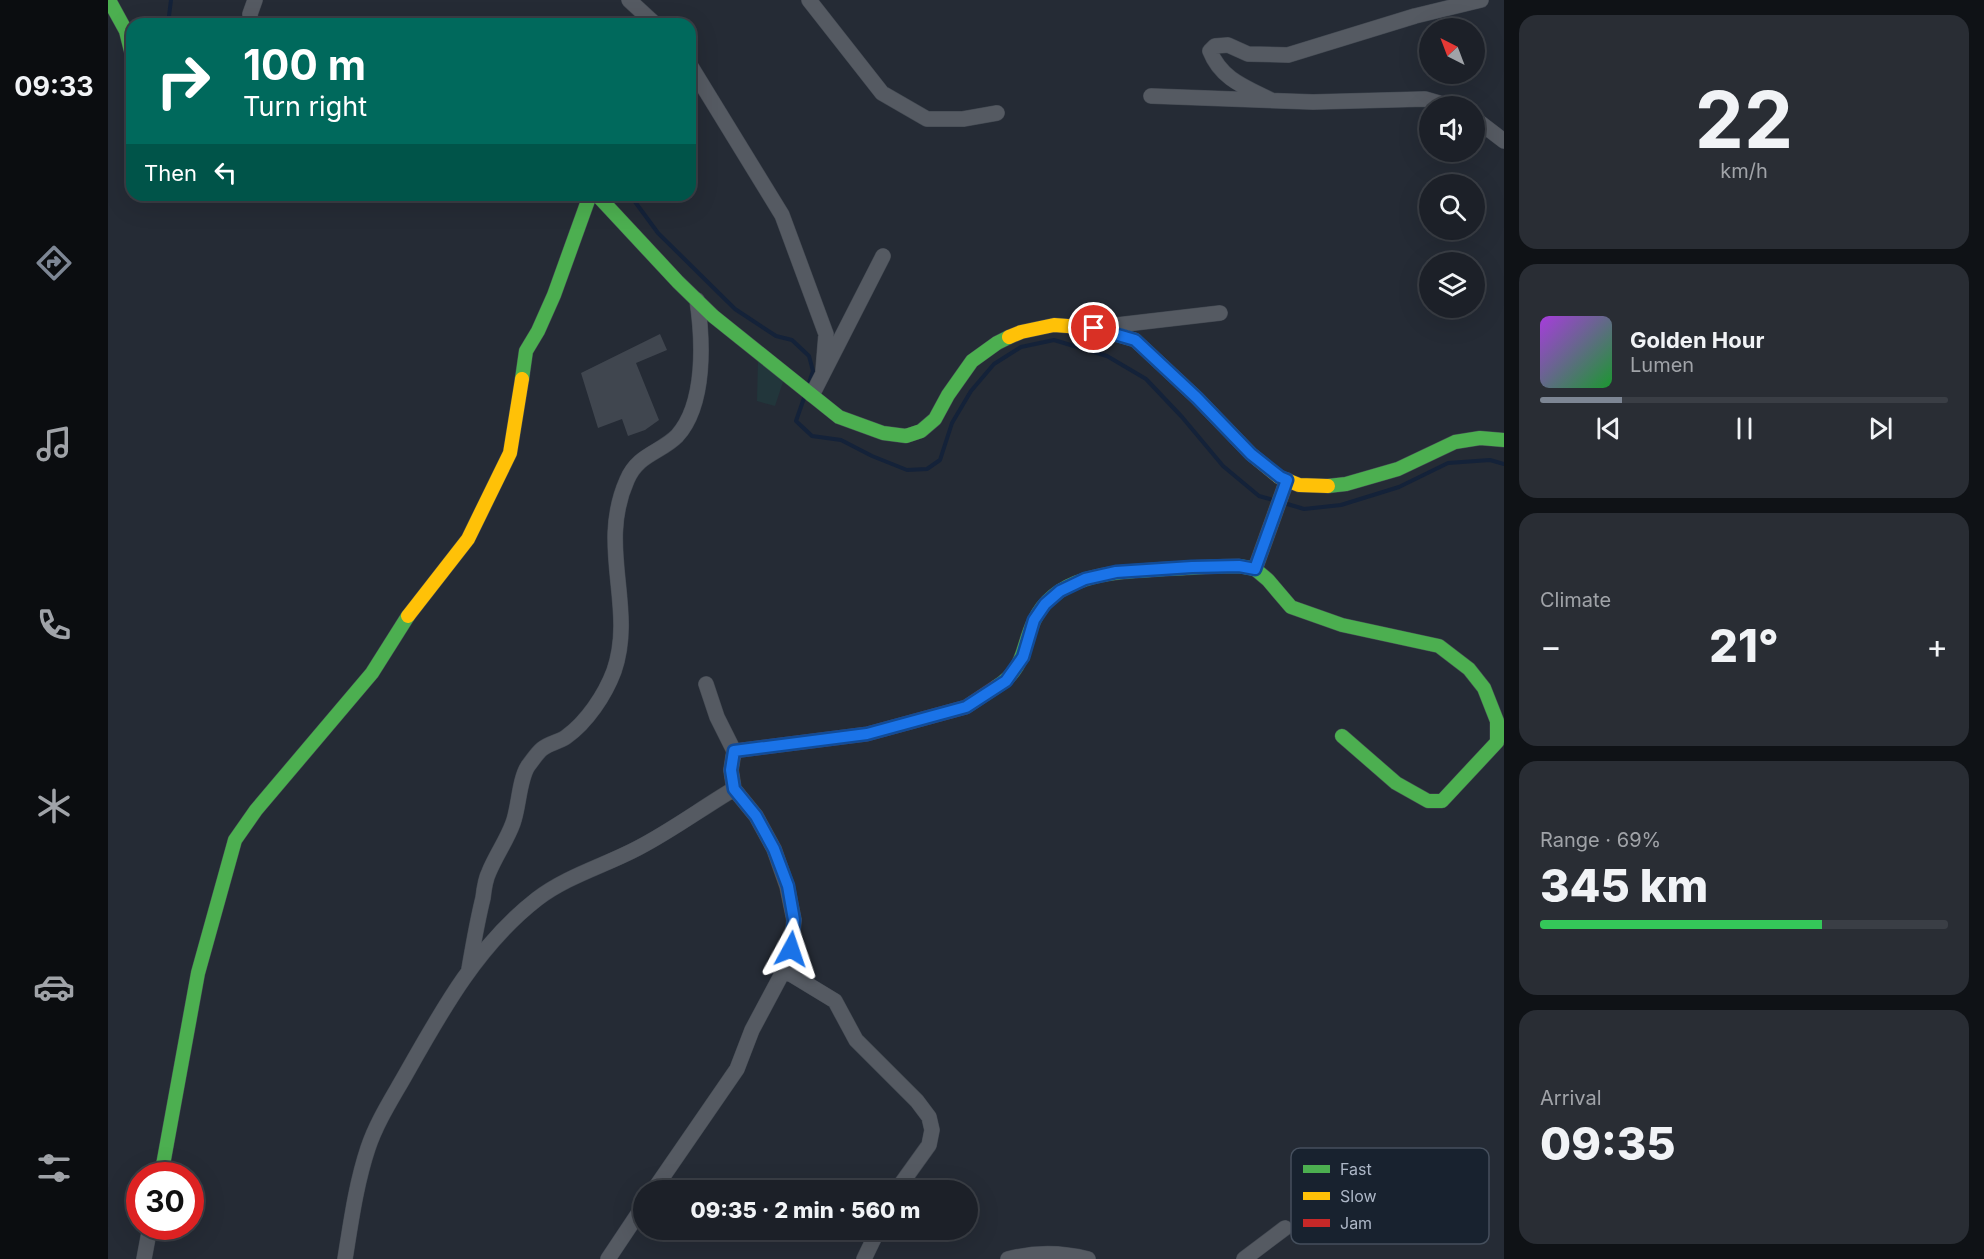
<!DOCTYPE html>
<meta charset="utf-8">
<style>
body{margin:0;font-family:Inter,sans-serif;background:#292d34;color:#f1f3f6;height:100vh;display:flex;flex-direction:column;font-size:22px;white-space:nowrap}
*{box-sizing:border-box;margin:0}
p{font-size:20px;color:#a0a3a8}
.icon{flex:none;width:33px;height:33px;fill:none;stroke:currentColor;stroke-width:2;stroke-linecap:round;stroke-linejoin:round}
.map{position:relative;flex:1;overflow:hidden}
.sheet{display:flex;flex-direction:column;gap:15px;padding:15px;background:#0f1216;width:480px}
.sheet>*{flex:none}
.banner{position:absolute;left:18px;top:18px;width:570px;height:183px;border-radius:18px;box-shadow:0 6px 24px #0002,0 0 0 2px #3a3e45;background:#00695c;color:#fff;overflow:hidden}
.needle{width:39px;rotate:318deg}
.tools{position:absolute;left:1311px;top:18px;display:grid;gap:12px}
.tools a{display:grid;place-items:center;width:66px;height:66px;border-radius:50%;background:#1c2028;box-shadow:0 6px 24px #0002,0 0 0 2px #3a3e45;font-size:30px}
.speed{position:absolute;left:18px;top:1162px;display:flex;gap:12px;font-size:30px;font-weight:700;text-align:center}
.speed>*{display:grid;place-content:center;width:78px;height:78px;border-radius:50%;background:#1c2028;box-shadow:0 6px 24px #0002,0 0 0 2px #3a3e45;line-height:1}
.speed .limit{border:9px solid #d22;background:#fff;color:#111}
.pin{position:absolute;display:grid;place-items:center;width:51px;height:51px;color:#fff;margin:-26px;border:3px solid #fff;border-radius:50%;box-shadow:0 2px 6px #0007}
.me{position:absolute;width:66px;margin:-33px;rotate:5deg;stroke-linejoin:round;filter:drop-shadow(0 0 4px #0008)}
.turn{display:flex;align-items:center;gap:21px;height:126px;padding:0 18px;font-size:27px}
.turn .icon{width:78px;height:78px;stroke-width:2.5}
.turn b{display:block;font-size:42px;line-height:51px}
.then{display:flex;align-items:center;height:57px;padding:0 18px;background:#0003;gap:12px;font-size:22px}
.big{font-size:45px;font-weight:800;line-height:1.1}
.sheet .card{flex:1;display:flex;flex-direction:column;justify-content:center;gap:9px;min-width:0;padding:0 21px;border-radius:18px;background:#292d34}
.sheet .dial{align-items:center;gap:0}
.dial b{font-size:78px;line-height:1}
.song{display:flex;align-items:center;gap:18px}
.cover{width:72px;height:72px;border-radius:9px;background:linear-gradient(135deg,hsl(280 70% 55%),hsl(130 70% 35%))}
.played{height:6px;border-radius:3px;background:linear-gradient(90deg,#7d8694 20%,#3a3e45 20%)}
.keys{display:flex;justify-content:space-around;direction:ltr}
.heat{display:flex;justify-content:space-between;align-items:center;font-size:33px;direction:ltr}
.charge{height:9px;border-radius:4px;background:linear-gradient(90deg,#34c759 69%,#3a3e45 0)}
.trip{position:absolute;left:525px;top:1180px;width:345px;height:60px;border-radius:30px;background:#1c2028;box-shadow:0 6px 24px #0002,0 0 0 2px #3a3e45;font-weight:800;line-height:60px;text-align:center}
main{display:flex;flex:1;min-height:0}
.tabs{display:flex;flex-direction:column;width:108px;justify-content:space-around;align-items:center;background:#0b0d10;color:#a0a3a8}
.tabs .icon{width:42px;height:42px}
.tabs .selected{color:#7d8694}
.tabs b{font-size:27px;color:#f1f3f6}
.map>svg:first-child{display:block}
.green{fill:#22363b}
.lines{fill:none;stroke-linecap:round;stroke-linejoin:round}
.stream{stroke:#142239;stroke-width:4}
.building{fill:#40464f}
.street-casing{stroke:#424851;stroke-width:16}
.fast-casing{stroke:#424851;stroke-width:15}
.slow-casing{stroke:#424851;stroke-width:15}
.jam-casing{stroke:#424851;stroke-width:15}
.street{stroke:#555a62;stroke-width:15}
.fast{stroke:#4caf50;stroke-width:14}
.slow{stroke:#ffc107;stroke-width:14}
.jam{stroke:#c62828;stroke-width:14}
.route-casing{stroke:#114b97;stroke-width:15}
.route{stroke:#1a73e8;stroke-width:10}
.key{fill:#18222f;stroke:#454f5d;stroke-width:1.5}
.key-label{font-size:16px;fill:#adb7c7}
</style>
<main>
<nav class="tabs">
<b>09:33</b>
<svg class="icon selected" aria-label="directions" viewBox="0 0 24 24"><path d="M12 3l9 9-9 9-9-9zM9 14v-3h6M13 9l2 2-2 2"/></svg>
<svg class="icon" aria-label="music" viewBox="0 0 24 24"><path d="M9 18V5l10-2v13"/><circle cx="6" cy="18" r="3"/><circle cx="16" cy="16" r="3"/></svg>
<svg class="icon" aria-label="phone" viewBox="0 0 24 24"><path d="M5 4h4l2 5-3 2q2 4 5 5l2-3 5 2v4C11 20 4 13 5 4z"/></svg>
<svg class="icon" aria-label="climate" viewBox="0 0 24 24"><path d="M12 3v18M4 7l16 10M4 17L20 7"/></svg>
<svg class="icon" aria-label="car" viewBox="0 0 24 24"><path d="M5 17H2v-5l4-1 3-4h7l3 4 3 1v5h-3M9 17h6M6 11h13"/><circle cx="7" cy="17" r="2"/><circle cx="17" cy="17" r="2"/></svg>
<svg class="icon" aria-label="filters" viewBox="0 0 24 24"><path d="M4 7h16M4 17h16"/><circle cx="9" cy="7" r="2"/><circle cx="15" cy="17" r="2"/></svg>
</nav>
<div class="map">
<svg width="1396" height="1259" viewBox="0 0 1396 1259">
<rect width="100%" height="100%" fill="#252b35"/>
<path class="green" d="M650,359L676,379L667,406L649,401Z"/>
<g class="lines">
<path class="stream" d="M60,24L63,0
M341,24L363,20L404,22L407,24
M522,195L550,233L627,309L668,336L684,340L701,356L705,371L701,383
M696,398L688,421L704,436L733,440L764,456L799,470L819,469L832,460L844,423L863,391L886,364L913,347L946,340L999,356L1038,379L1074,417L1115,466L1151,496L1169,501
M1176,503L1196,509L1233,505L1291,487L1340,463L1382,460L1396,464"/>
</g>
<path class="building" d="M552,334L559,350L528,363L551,420L537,430L520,436L514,419L490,428L473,373Z"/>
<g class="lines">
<defs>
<path id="street" d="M521,0L547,24
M701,0L774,93L819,119H855L889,113
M143,24L142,14L147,0
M582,65L674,215L718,334L715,371
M1043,96L1205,102L1317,99L1341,106
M1163,100C1137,87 1113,79 1102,51L1107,46L1120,45L1140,54L1180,55L1307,16L1373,0
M1366,118L1396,141
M992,327L1112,313
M704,395L775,256
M1147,569L1179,480
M598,684L609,717L626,751L623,770L626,789L648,816L666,849L679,886L686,920L683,949L676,970L727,1001L748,1040L809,1101L821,1117L824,1130L821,1145L788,1191
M361,969C365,946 369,922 375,898C376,889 377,880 381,872C388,855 399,840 405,823C411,807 411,780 420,766C424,761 429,753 434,749C441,743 451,742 458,737C479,722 497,695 506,671C528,607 489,547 519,480C530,454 552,453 569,436C598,404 595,340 589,300
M545,1191L629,1069L644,1030L676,970
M36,1259L42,1227
M237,1259C243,1222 248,1184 260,1148C269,1121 285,1097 299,1072C335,1008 371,944 429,899C459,876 496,866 530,848C563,831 594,808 626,789
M500,1259L536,1205
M756,1259L770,1230
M900,1259C926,1252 953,1252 980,1259
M1136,1259L1177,1228"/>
<path id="fast" d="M1,0L18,31L24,55
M489,195L570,282L605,316L731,417L775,433L798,436L813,431L827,419L840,395L864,361L889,343L901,337
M414,379L418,351L430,331L446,295L482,195
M1220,486L1238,484L1290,469L1347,442L1372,438L1396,440
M888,687C918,668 913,648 926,621C948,572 1012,572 1057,569C1082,568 1106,566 1131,566L1147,569L1160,580L1183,607L1234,625L1331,646L1361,669L1376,688L1389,721V742L1334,801H1320L1288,783L1234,736
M53,1176L90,973L127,840L148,810L264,673L300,616"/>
<path id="slow" d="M901,337L913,332L946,325L986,328L1027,340L1089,398L1143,454L1171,477L1191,485L1220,486
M300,616L360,539L402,453L414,379"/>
<path id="jam" d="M626,751L759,734L858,707L888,687"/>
</defs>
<use href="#street" class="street-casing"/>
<use href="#fast" class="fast-casing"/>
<use href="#slow" class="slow-casing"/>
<use href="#jam" class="jam-casing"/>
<use href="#street" class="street"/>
<use href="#fast" class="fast"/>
<use href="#slow" class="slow"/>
<use href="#jam" class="jam"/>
</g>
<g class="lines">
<defs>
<path id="route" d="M683,949L686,920L680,886L666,849L648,816L626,789L623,770L626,751L759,734L858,707L898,681L915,657L926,620L937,604L952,591L977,579L1008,572L1084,567L1131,566L1147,569L1179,480L1172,477L1143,454L1089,398L1027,340L986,328"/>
</defs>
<use href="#route" class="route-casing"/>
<use href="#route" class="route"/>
</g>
<rect x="1183" y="1148" width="198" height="96" rx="9" class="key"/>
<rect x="1195" y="1165" width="27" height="8" fill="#4caf50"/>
<rect x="1195" y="1192" width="27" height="8" fill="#ffc107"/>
<rect x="1195" y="1219" width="27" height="8" fill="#c62828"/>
<g class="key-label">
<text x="1232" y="1175">Fast</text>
<text x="1232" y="1202">Slow</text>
<text x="1232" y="1229">Jam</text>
</g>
</svg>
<div class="tools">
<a><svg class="needle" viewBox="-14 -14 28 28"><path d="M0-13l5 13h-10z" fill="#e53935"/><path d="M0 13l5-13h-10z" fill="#a0a3a8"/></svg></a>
<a><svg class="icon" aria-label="sound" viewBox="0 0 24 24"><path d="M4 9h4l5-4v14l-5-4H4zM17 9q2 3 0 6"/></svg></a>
<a><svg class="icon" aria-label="search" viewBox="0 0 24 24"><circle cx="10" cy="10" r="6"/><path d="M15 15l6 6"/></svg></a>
<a><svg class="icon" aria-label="layers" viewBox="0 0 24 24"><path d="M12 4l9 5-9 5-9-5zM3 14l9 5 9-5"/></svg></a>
</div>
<div class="speed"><div class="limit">30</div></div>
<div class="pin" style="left:986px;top:328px;background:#d93025"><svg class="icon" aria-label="arrive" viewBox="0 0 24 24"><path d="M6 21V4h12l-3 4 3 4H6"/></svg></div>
<svg class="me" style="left:683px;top:949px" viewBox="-20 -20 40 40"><path d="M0-17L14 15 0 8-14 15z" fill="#1a73e8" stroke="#fff" stroke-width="4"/></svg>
<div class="trip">09:35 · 2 min · 560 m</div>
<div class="banner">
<div class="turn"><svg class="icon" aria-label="right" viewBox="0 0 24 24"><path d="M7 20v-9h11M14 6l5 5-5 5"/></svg><div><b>100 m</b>Turn right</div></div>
<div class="then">Then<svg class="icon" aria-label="left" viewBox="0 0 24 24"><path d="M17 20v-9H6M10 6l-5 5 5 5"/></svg></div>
</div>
</div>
<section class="sheet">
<div class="card dial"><b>22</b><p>km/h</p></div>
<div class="card">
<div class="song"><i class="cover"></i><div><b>Golden Hour</b><p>Lumen</p></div></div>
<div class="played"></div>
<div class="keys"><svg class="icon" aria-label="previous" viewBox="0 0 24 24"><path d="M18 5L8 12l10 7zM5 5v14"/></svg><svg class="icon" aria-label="pause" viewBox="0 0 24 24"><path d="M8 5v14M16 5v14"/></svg><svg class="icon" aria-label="next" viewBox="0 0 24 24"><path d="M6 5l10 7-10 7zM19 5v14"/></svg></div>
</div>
<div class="card"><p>Climate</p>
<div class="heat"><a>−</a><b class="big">21°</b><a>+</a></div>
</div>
<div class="card"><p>Range · 69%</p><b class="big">345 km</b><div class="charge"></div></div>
<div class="card"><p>Arrival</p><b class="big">09:35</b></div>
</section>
</main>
